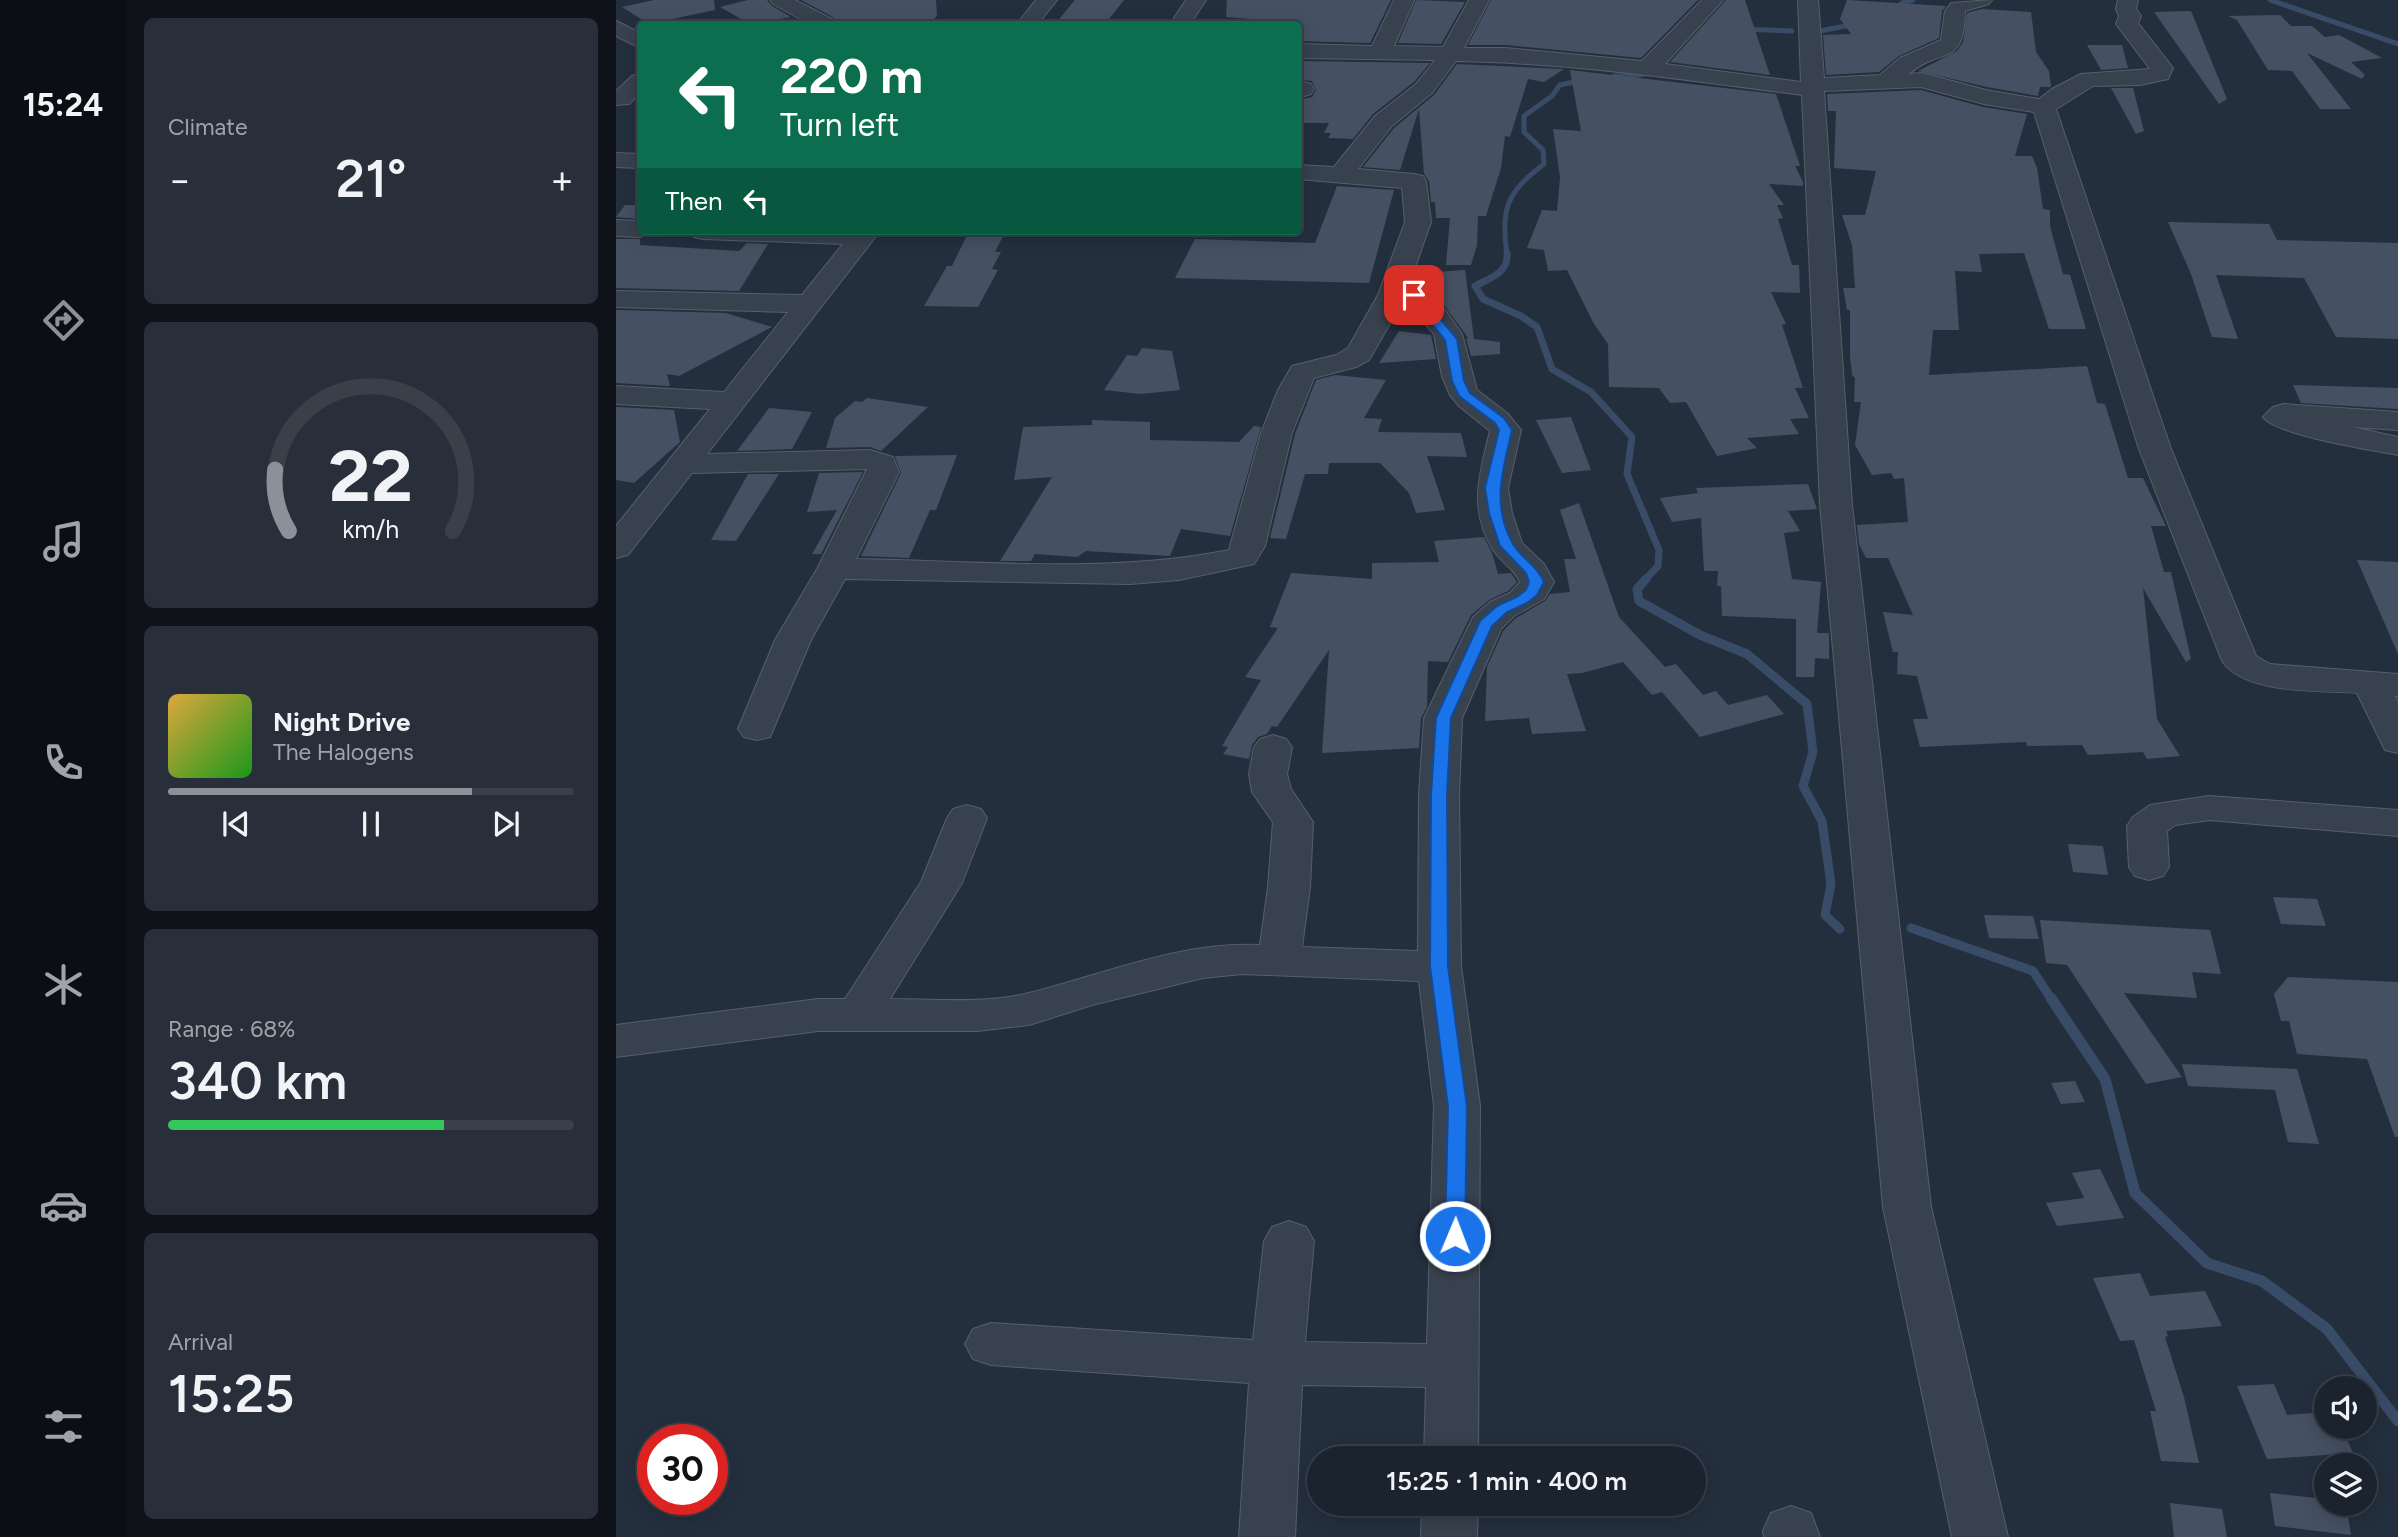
<!DOCTYPE html>
<meta charset="utf-8">
<style>
body{margin:0;font-family:Figtree,sans-serif;background:#282f3a;color:#f1f3f6;height:100vh;display:flex;flex-direction:column;font-size:26px;white-space:nowrap}
*{box-sizing:border-box;margin:0}
p{font-size:23px;color:#a0a4aa}
.icon{flex:none;width:38px;height:38px;fill:none;stroke:currentColor;stroke-width:2;stroke-linecap:round;stroke-linejoin:round}
.map{position:relative;flex:1;overflow:hidden}
.side{display:flex;flex-direction:column;gap:18px;padding:18px;background:#0f1319;width:490px}
.side>*{flex:none}
.banner{position:absolute;left:21px;top:21px;width:665px;height:214px;border-radius:7px;box-shadow:0 4px 18px #0003,0 0 0 2px #39404a;background:#0b6e4f;color:#fff;overflow:hidden}
.controls{position:absolute;left:1698px;top:1376px;display:grid;gap:14px}
.controls a{display:grid;place-items:center;width:63px;height:63px;border-radius:50%;background:#1b232e;box-shadow:0 4px 18px #0003,0 0 0 2px #39404a;font-size:35px}
.speed{position:absolute;left:21px;top:1424px;display:flex;gap:14px;font-size:35px;font-weight:700;text-align:center}
.speed>*{display:grid;place-content:center;width:91px;height:91px;border-radius:50%;background:#1b232e;box-shadow:0 4px 18px #0003,0 0 0 2px #39404a;line-height:1}
.speed .limit{border:10px solid #d22;background:#fff;color:#111}
.pin{position:absolute;display:grid;place-items:center;width:60px;height:60px;color:#fff;margin:-30px;border-radius:14px;box-shadow:0 4px 10px #0006}
.me{position:absolute;width:77px;margin:-38px;rotate:1deg;stroke-linejoin:round;filter:drop-shadow(0 0 5px #0008)}
.turn{display:flex;align-items:center;gap:24px;height:147px;padding:0 28px;font-size:32px}
.turn .icon{width:91px;height:91px;stroke-width:2.5}
.turn b{display:block;font-size:49px;line-height:60px}
.then{display:flex;align-items:center;height:66px;padding:0 28px;background:#0003;gap:14px;font-size:26px}
.big{font-size:52px;font-weight:600;line-height:1.1}
.side .tile{flex:1;display:flex;flex-direction:column;justify-content:center;gap:10px;min-width:0;padding:0 24px;border-radius:10px;background:#282f3a}
.side .dial{align-items:center;gap:0}
.dial svg{height:182px;overflow:visible;fill:none;stroke:#39404a;stroke-width:7;stroke-linecap:round;text-anchor:middle}
.dial text{fill:#f1f3f6;stroke:none}
.song{display:flex;align-items:center;gap:21px}
.cover{width:84px;height:84px;border-radius:10px;background:linear-gradient(135deg,hsl(40 70% 55%),hsl(120 70% 35%))}
.played{height:7px;border-radius:4px;background:linear-gradient(90deg,#8c9099 75%,#39404a 75%)}
.keys{display:flex;justify-content:space-around;direction:ltr}
.heat{display:flex;justify-content:space-between;align-items:center;font-size:38px;direction:ltr}
.charge{height:10px;border-radius:5px;background:linear-gradient(90deg,#34c759 68%,#39404a 0)}
.trip{position:absolute;left:691px;top:1446px;width:399px;height:70px;border-radius:35px;background:#1b232e;box-shadow:0 4px 18px #0003,0 0 0 2px #39404a;font-weight:600;line-height:70px;text-align:center}
main{display:flex;flex:1;min-height:0}
.menu{display:flex;flex-direction:column;width:126px;justify-content:space-around;align-items:center;background:#0b0e12;color:#a0a4aa}
.menu .icon{width:49px;height:49px}
.menu .on{color:#8c9099}
.menu b{font-size:32px;color:#f1f3f6}
.map>svg:first-child{display:block}
.lines{fill:none;stroke-linecap:round;stroke-linejoin:round}
.stream-far3{stroke:#394c67;stroke-width:5}
.stream-far2{stroke:#394c67;stroke-width:7}
.stream-far1{stroke:#394c67;stroke-width:9}
.stream{stroke:#394c67;stroke-width:11}
.building{fill:#455162}
.minor-casing{stroke:#565f6c;stroke-width:2}
.minor{fill:#38414e;fill-rule:evenodd}
.route{fill:#1a73e8;stroke:#114b97;stroke-width:2}
</style>
<main>
<nav class="menu">
<b>15:24</b>
<svg class="icon on" aria-label="directions" viewBox="0 0 24 24"><path d="M12 3l9 9-9 9-9-9zM9 14v-3h6M13 9l2 2-2 2"/></svg>
<svg class="icon" aria-label="music" viewBox="0 0 24 24"><path d="M9 18V5l10-2v13"/><circle cx="6" cy="18" r="3"/><circle cx="16" cy="16" r="3"/></svg>
<svg class="icon" aria-label="phone" viewBox="0 0 24 24"><path d="M5 4h4l2 5-3 2q2 4 5 5l2-3 5 2v4C11 20 4 13 5 4z"/></svg>
<svg class="icon" aria-label="climate" viewBox="0 0 24 24"><path d="M12 3v18M4 7l16 10M4 17L20 7"/></svg>
<svg class="icon" aria-label="car" viewBox="0 0 24 24"><path d="M5 17H2v-5l4-1 3-4h7l3 4 3 1v5h-3M9 17h6M6 11h13"/><circle cx="7" cy="17" r="2"/><circle cx="17" cy="17" r="2"/></svg>
<svg class="icon" aria-label="filters" viewBox="0 0 24 24"><path d="M4 7h16M4 17h16"/><circle cx="9" cy="7" r="2"/><circle cx="15" cy="17" r="2"/></svg>
</nav>
<section class="side">
<div class="tile"><p>Climate</p>
<div class="heat"><a>−</a><b class="big">21°</b><a>+</a></div>
</div>
<div class="tile dial"><svg viewBox="0 0 100 80">
<path d="M14 69A42 42 0 1 1 86 69"/>
<path d="M14 69A42 42 0 0 1 8 42" stroke="#8c9099"/>
<text x="50" y="56" font-size="32" font-weight="700">22</text>
<text x="50" y="72" font-size="11">km/h</text>
</svg></div>
<div class="tile">
<div class="song"><i class="cover"></i><div><b>Night Drive</b><p>The Halogens</p></div></div>
<div class="played"></div>
<div class="keys"><svg class="icon" aria-label="previous" viewBox="0 0 24 24"><path d="M18 5L8 12l10 7zM5 5v14"/></svg><svg class="icon" aria-label="pause" viewBox="0 0 24 24"><path d="M8 5v14M16 5v14"/></svg><svg class="icon" aria-label="next" viewBox="0 0 24 24"><path d="M6 5l10 7-10 7zM19 5v14"/></svg></div>
</div>
<div class="tile"><p>Range · 68%</p><b class="big">340 km</b><div class="charge"></div></div>
<div class="tile"><p>Arrival</p><b class="big">15:25</b></div>
</section>
<div class="map">
<svg width="1782" height="1537" viewBox="0 0 1782 1537">
<rect width="100%" height="100%" fill="#242f3e"/>
<g class="lines">
<path class="stream-far3" d="M1654,0L1782,44
M1279,11L1286,3L1297,0
M1127,29L1176,31
M1204,31L1240,24
M998,76H1019L1038,71
M891,255C885,208 890,193 928,164L927,150L908,132V116L936,96L944,85L967,80"/>
<path class="stream-far2" d="M891,253C893,273 874,278 859,286L867,299L905,316L921,327L936,369L975,392L1016,437L1011,474L1043,550L1042,566L1028,581"/>
<path class="stream-far1" d="M1030,579L1021,589L1023,601L1084,635L1131,654L1191,704L1197,752L1187,786L1206,821L1215,884L1209,915L1224,929
M1295,928L1417,971L1436,1000"/>
<path class="stream" d="M1435,998L1489,1079L1519,1193L1591,1263L1646,1281L1711,1329L1782,1421"/>
</g>
<path class="building" d="M38,0H98L99,10L33,24L6,7Z
M132,0H151L156,6L175,17L134,24L104,7Z
M185,0H320L321,16L313,24H222L217,17Z
M459,0H508L489,24H439Z
M611,0H775L754,43L682,41V23L610,17Z
M800,0L849,2L825,44L782,43Z
M875,0H1082L1025,58L890,45H852Z
M1110,0H1129L1154,75L1054,62Z
M1231,0L1330,6L1326,11L1323,38L1283,56L1263,72L1210,75L1207,35L1235,34L1224,19Z
M1366,9L1415,12L1420,52L1433,71L1435,87H1424L1422,96L1371,87L1302,71L1341,51L1347,42L1351,13Z
M1575,11L1611,99L1603,104L1538,12Z
M1664,15L1675,26H1696L1709,37L1723,35L1766,58L1735,62L1749,75L1746,79L1691,53L1735,109H1704L1676,71L1652,70L1621,20L1612,16Z
M1471,45H1506L1512,68L1485,70Z
M682,61L814,63L798,82L757,114L737,139L712,138L715,133H708L713,123H682V100L696,97L700,90L696,81L682,80Z
M841,64L948,69L928,82L912,79L894,137L889,136L885,168L870,216H862L861,245L855,265H830L834,218H820L819,202H815L813,181L808,174L803,109L784,170L747,167L778,128L818,95Z
M954,70L1160,94L1184,166H1179L1187,182V186L1153,184L1168,205H1161L1167,218L1162,219L1176,265H1183L1184,293L1155,292L1170,324L1166,325L1187,388H1179L1193,418L1174,419L1183,434L1131,438L1141,448L1101,456L1070,402L1054,403L1043,388L993,387L992,344L978,324L951,270L932,271L928,250L911,248L926,210L941,211L944,177L937,129L965,131Z
M1495,88H1517L1528,131L1520,134Z
M1305,90L1367,107L1411,114L1399,156H1416L1421,168L1427,209L1434,210V226L1447,274L1454,275L1470,329H1433L1408,253L1363,254L1366,272L1339,271L1343,330H1317L1313,375L1471,366L1481,403L1489,404L1512,478H1527L1550,526H1535L1548,572H1555L1575,659L1570,662L1527,588L1541,719L1564,756L1531,759L1527,752L1472,755L1466,745L1411,746L1410,742L1304,747L1297,719H1312L1301,676L1281,674L1282,652H1277L1267,612L1297,615L1272,558H1250L1243,544L1241,525L1292,522L1288,478L1278,479L1275,473L1256,475L1239,445L1245,402H1238L1239,378L1236,375L1234,356V310H1231L1227,288H1239L1236,245L1226,215H1249L1260,171L1218,168L1220,111H1212L1211,94Z
M721,186L778,190L753,283L559,278L579,239L699,243Z
M9,205H24V219L0,217Z
M1552,222L1653,224L1661,240L1782,243V339L1720,337L1688,278L1600,275L1622,339L1596,337L1575,274Z
M353,231H386L384,236H387L379,252H385L376,269L382,270L362,307L308,306L331,266H336Z
M0,239H24V245L123,251L131,243L152,244L123,291L0,288Z
M849,270L858,339L884,342V354L855,356L850,338L853,339L811,282H820L819,272Z
M0,310L110,313L156,327L63,376L51,374L54,386L0,383Z
M783,331L815,335L820,359L763,363Z
M526,348L556,351L564,390L525,394L488,390L511,355L521,356Z
M719,375L770,380L748,418L766,419L762,432L845,433L851,457L811,456L829,510L800,513L793,493L764,463H713L712,474H689L670,539L654,538L679,434L700,380Z
M1677,385L1782,388V409L1685,403Z
M251,398L312,407L265,451L254,447L210,448L219,418L239,401L246,402Z
M0,407L58,410L64,442L18,483L0,480Z
M153,408L196,412L176,449L121,451Z
M955,417L975,470L946,473L920,420Z
M476,420L534,422V440L623,442L638,426L645,427L614,536L565,529L554,556L470,551L461,557L419,554L415,561H384L436,477L398,480L407,427L476,425Z
M341,455L320,510H314L293,558L245,556L285,473L279,456Z
M247,472L205,554H196L221,510L191,512L203,473Z
M132,474H163L120,541L95,540Z
M1192,484L1201,509L1172,511L1184,531L1168,533L1176,579L1205,582L1201,633H1213V659L1199,658L1198,677H1180V619L1106,616L1105,586H1101L1102,571H1088L1085,518L1056,522L1044,498L1082,493L1080,488Z
M963,503L1003,617L1049,667L1060,664L1087,695L1100,691L1112,705L1151,695L1168,714L1084,737L1046,692L1036,695L1007,662L966,673L951,674L970,731L916,734L913,718L869,721L871,667L887,631L900,618L929,601L934,594L954,592L948,559H960L944,510Z
M868,537L876,553L882,574L895,573L901,582L892,591L873,600L855,615L832,662L812,661L811,707L805,718L803,748L706,753L713,650L661,727L656,726L651,734L642,737L636,745L633,759L607,754L612,747L606,746L645,680L629,677L662,628L654,627L675,573L756,579V563L823,562L818,541Z
M1741,560L1782,562V654Z
M1452,844L1487,846L1492,875L1457,872Z
M1657,897L1701,899L1710,926L1665,924Z
M1368,915L1417,916L1423,939L1373,938Z
M1424,920L1594,930L1605,974L1576,972L1581,998L1508,993L1566,1077L1530,1084L1451,965L1430,963Z
M1672,977L1782,982V1137H1779L1751,1059L1681,1054L1673,1021H1665L1658,994Z
M1566,1064L1681,1069L1703,1144L1672,1142L1659,1090L1572,1086Z
M1459,1081L1469,1102L1445,1104L1435,1083Z
M1484,1169L1508,1218L1441,1226L1430,1203L1468,1198L1456,1173Z
M1524,1273L1534,1296L1589,1291L1606,1326L1550,1331L1552,1336L1549,1337L1568,1397L1583,1463L1545,1461L1534,1411H1540L1518,1340L1504,1341L1477,1278Z
M1658,1384L1671,1415L1710,1412V1426H1725L1737,1453L1651,1459L1621,1386Z
M1654,1493L1710,1499V1503H1730L1735,1535L1659,1526Z
M1554,1503L1606,1509L1611,1537H1558Z"/>
<g class="lines">
<defs>
<path id="minor" d="M154,0H179L216,19L219,24H193L157,4Z
M420,0H441L422,24H401Z
M570,0H590L574,24H554Z
M778,0H798L778,46L827,47L853,0H873L848,48H890L1026,61L1086,0H1107L1049,64L1185,82L1182,0H1202L1208,78L1264,75L1284,58L1325,40L1329,11L1335,3L1376,0L1373,4L1349,11C1348,69 1325,46 1293,74L1306,73L1370,90L1423,99L1436,89L1465,74L1534,69L1500,24L1503,16L1500,9L1502,0H1522L1520,9L1525,16L1522,23L1557,68L1552,79L1524,85L1477,86L1440,109L1555,449L1640,656L1654,664L1782,674V696H1779L1782,702V753L1769,750L1741,693C1702,690 1630,695 1606,661L1523,449L1418,112L1368,104L1305,87L1208,91L1236,504L1315,1207L1392,1537H1336L1267,1207L1204,504L1186,95C1071,80 956,63 840,61L816,93L776,126L742,169L798,174L807,176L810,181L815,222L796,276L830,311L846,334L861,390L891,413L905,430L892,488L896,513L906,543L928,564L938,582L928,599L898,616L885,629L846,718L843,795L845,966L864,1106L862,1458H808L810,1387L686,1385L679,1537H623L633,1383L375,1365L357,1359L349,1344L357,1329L375,1323L637,1340L648,1241L656,1227L673,1221L690,1227L698,1241L689,1342L811,1344L818,1106L803,981L626,974L587,978L476,1005L413,1025L361,1031H202L0,1057V1025L202,999H229L305,882L331,818L337,809L351,805L365,809L371,818L346,883L274,999C319,999 369,1004 413,993C488,974 566,941 644,945L652,887L657,822L636,792L633,774L638,747L644,739L657,735L670,739L676,747L671,774L675,789L697,822L694,887L686,947L802,951L803,795L808,718L857,617L874,602L894,593L904,582C898,568 883,561 876,548C852,508 864,472 874,431L843,406L834,395L826,376L818,334L788,299L753,360L740,367L698,378L676,433L649,546L638,564L563,580L514,584L229,579L195,640L154,737L141,740L128,737L122,729L159,640L201,569L251,469L76,473L12,555L0,558V526L94,409L0,404V386L108,392L172,312L0,307V291L186,295L227,244L87,239L78,237L74,231H264L91,454L254,450L277,457L283,472L240,559C362,561 494,574 613,550L645,433L662,390L676,366L720,355L732,348L762,295L789,222L786,188L682,179V165L718,167L759,116L800,84L819,60L682,58V44L756,46Z
M0,21L24,33V48L0,36Z
M24,74V93L13,104L0,105V91L16,76Z
M687,82L695,84L698,89L695,94L682,98V83Z
M0,153L24,154V168L0,167Z
M0,220L24,221V231H36L24,237L0,236Z
M1668,404L1782,412V430L1737,427L1782,437V455C1756,450 1659,435 1647,417L1657,407Z
M1593,796L1782,810V836L1593,820L1559,825L1551,831L1553,867L1547,876L1533,880L1519,876L1513,867L1511,826L1517,817L1534,805Z
M806,1503H862L861,1537H805Z
M1175,1506L1195,1513L1204,1537H1148L1147,1531L1155,1513Z"/>
</defs>
<use href="#minor" class="minor-casing"/>
<use href="#minor" class="minor"/>
</g>
<path class="route" d="M794,292H802L841,339L848,381L854,393L888,418L896,430C887,470 875,505 897,544C905,558 921,565 928,582L921,595L911,603L891,612L876,626L835,718L831,795L832,966L851,1107L849,1236L846,1242L839,1244L832,1242L829,1236L832,1107L814,966L815,795L820,718L864,621L881,606L901,597L910,590L913,582L910,573L884,546L873,513L869,488L883,430L879,423L843,396L836,381L829,340L794,297Z"/>
</svg>
<div class="controls">
<a><svg class="icon" aria-label="sound" viewBox="0 0 24 24"><path d="M4 9h4l5-4v14l-5-4H4zM17 9q2 3 0 6"/></svg></a>
<a><svg class="icon" aria-label="layers" viewBox="0 0 24 24"><path d="M12 4l9 5-9 5-9-5zM3 14l9 5 9-5"/></svg></a>
</div>
<div class="speed"><div class="limit">30</div></div>
<div class="pin" style="left:798px;top:295px;background:#d93025"><svg class="icon" aria-label="arrive" viewBox="0 0 24 24"><path d="M6 21V4h12l-3 4 3 4H6"/></svg></div>
<svg class="me" style="left:839px;top:1236px" viewBox="-20 -20 40 40"><circle r="17" fill="#1a73e8" stroke="#fff" stroke-width="3"/><path d="M0-11L8 9 0 5-8 9z" fill="#fff"/></svg>
<div class="trip">15:25 · 1 min · 400 m</div>
<div class="banner">
<div class="turn"><svg class="icon" aria-label="left" viewBox="0 0 24 24"><path d="M17 20v-9H6M10 6l-5 5 5 5"/></svg><div><b>220 m</b>Turn left</div></div>
<div class="then">Then<svg class="icon" aria-label="left" viewBox="0 0 24 24"><path d="M17 20v-9H6M10 6l-5 5 5 5"/></svg></div>
</div>
</div>
</main>
